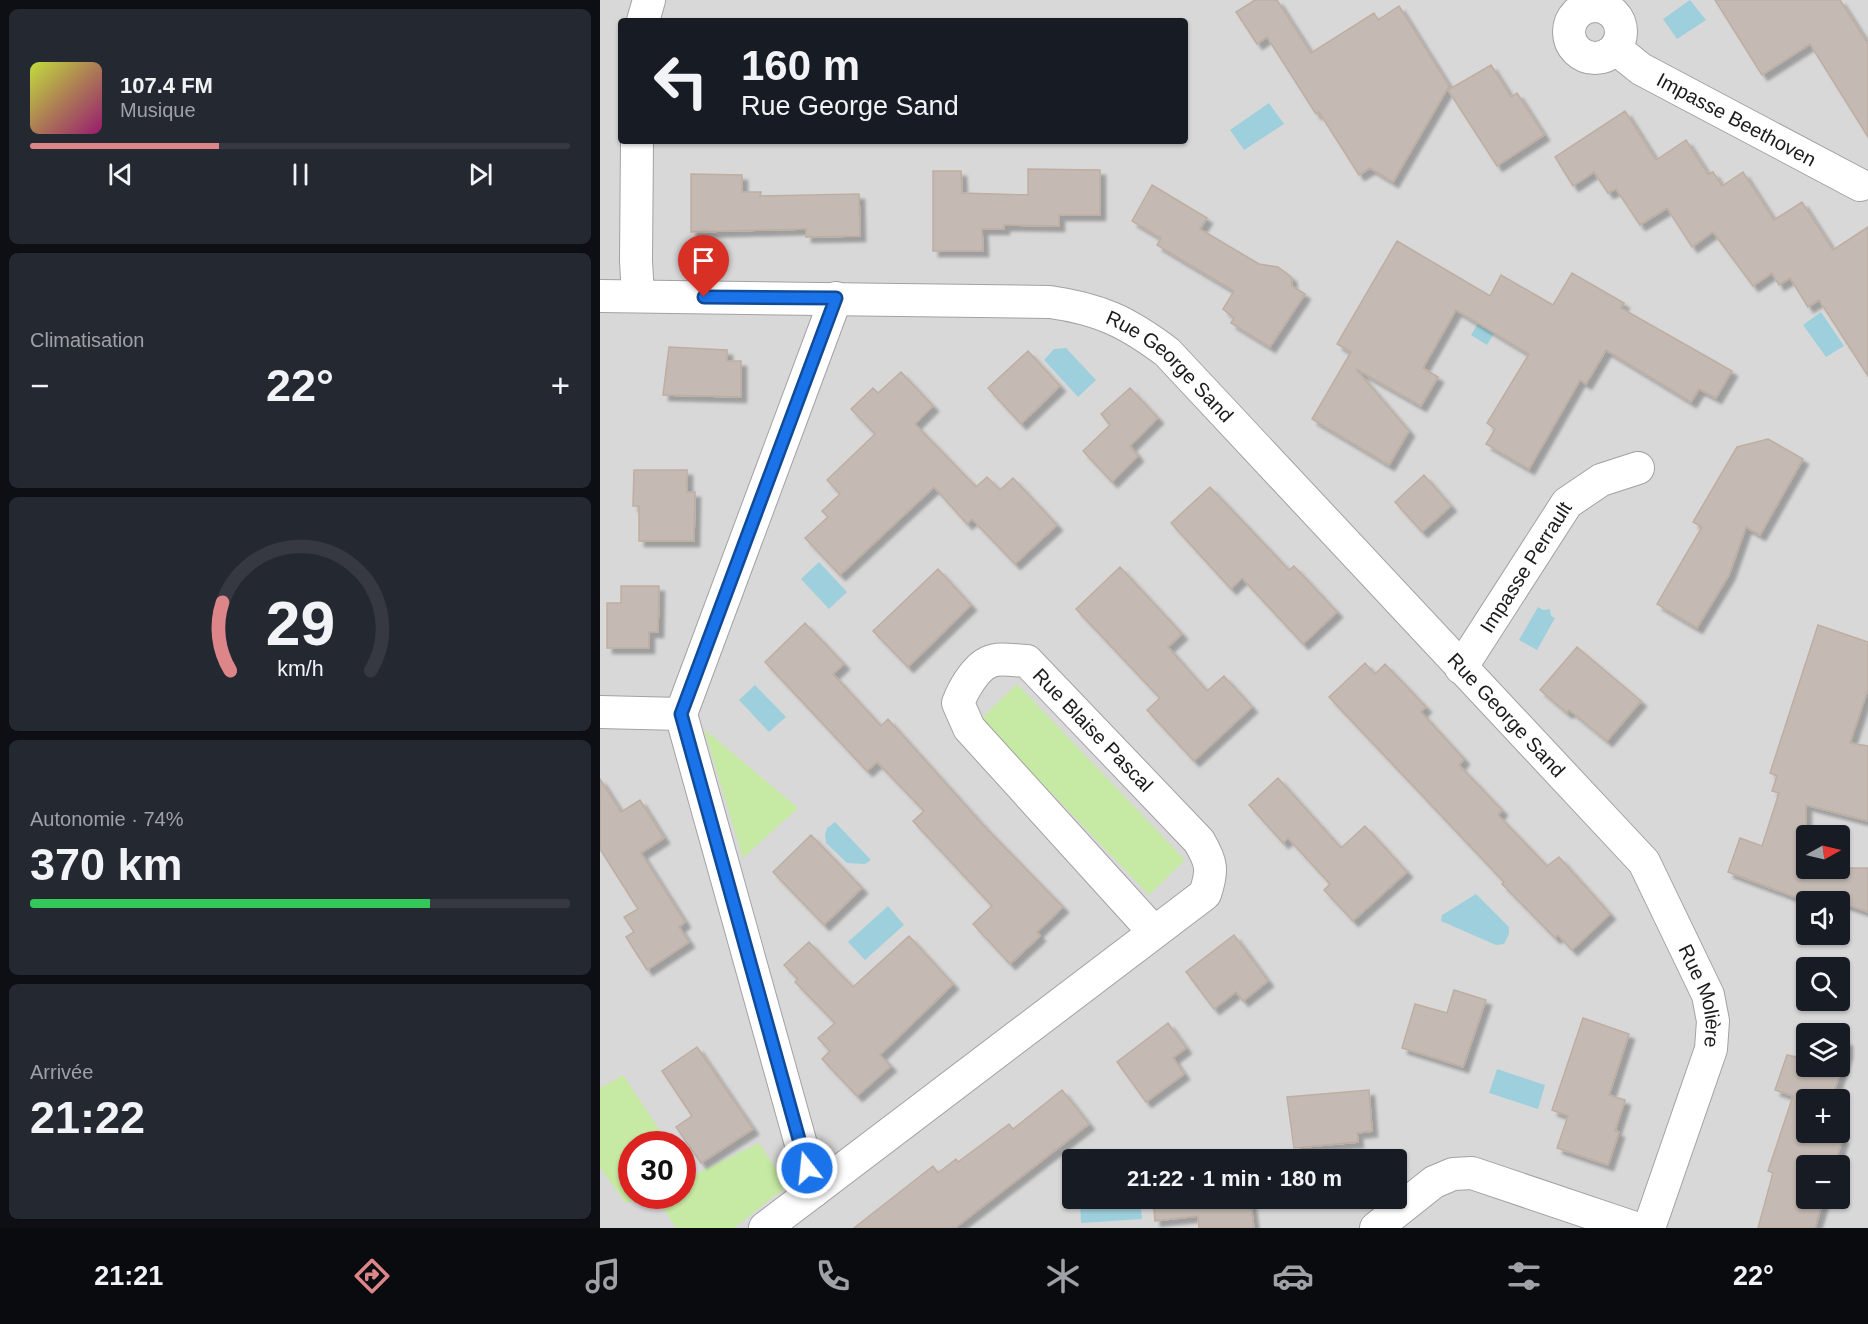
<!DOCTYPE html>
<html lang="fr">
<meta charset="utf-8">
<style>
body{margin:0;font-family:Helvetica,sans-serif;background:#242831;color:#f1f3f6;height:100vh;display:flex;flex-direction:column;font-size:22px;white-space:nowrap}
*{box-sizing:border-box;margin:0}
p{font-size:20px;color:#9ea1a6}
.icon{flex:none;width:33px;height:33px;fill:none;stroke:currentColor;stroke-width:2;stroke-linecap:round;stroke-linejoin:round}
.map{position:relative;flex:1;overflow:hidden}
.panel{display:flex;flex-direction:column;gap:9px;padding:9px;background:#0d0f14;width:600px}
.panel>*{flex:none}
.hud{position:absolute;left:18px;top:18px;width:570px;height:126px;border-radius:6px;box-shadow:0 2px 4px #0004;background:#171b24;color:#f1f3f6;overflow:hidden}
.needle{width:39px;rotate:82deg}
.controls{position:absolute;left:1196px;top:825px;display:grid;gap:12px}
.controls a{display:grid;place-items:center;width:54px;height:54px;border-radius:6px;background:#171b24;box-shadow:0 2px 4px #0004;font-size:30px}
.speed{position:absolute;left:18px;top:1131px;display:flex;gap:12px;font-size:30px;font-weight:700;text-align:center}
.speed>*{display:grid;place-content:center;width:78px;height:78px;border-radius:50%;background:#171b24;box-shadow:0 2px 4px #0004;line-height:1}
.speed .limit{border:9px solid #d22;background:#fff;color:#111}
.pin{position:absolute;display:grid;place-items:center;width:51px;height:51px;color:#fff;margin:-62px -26px;border-radius:50% 50% 50% 0;rotate:-45deg;box-shadow:0 0 6px #0007}
.pin .icon{rotate:45deg}
.me{position:absolute;width:66px;margin:-33px;rotate:344deg;stroke-linejoin:round;filter:drop-shadow(0 0 4px #0008)}
.turn{display:flex;align-items:center;gap:21px;height:126px;padding:0 24px;font-size:27px}
.turn .icon{width:78px;height:78px;stroke-width:2.5}
.turn b{display:block;font-size:42px;line-height:51px}
.big{font-size:45px;font-weight:700;line-height:1.1}
.panel .card{flex:1;display:flex;flex-direction:column;justify-content:center;gap:9px;min-width:0;padding:0 21px;border-radius:9px;background:#242831}
.panel .dial{align-items:center;gap:0}
.dial svg{height:156px;overflow:visible;fill:none;stroke:#363941;stroke-width:7;stroke-linecap:round;text-anchor:middle}
.dial text{fill:#f1f3f6;stroke:none}
.song{display:flex;align-items:center;gap:18px}
.cover{width:72px;height:72px;border-radius:9px;background:linear-gradient(135deg,hsl(70 70% 55%),hsl(320 70% 35%))}
.played{height:6px;border-radius:3px;background:linear-gradient(90deg,#dd8689 35%,#363941 35%)}
.keys{display:flex;justify-content:space-around;direction:ltr}
.heat{display:flex;justify-content:space-between;align-items:center;font-size:33px;direction:ltr}
.charge{height:9px;border-radius:4px;background:linear-gradient(90deg,#34c759 74%,#363941 0)}
.trip{position:absolute;left:462px;top:1149px;width:345px;height:60px;border-radius:6px;background:#171b24;box-shadow:0 2px 4px #0004;font-weight:700;line-height:60px;text-align:center}
.dock{display:flex;height:96px;justify-content:space-around;align-items:center;background:#090b0e;color:#9ea1a6}
.dock .icon{width:42px;height:42px}
.dock .selected{color:#dd8689}
.dock b{font-size:27px;color:#f1f3f6}
main{display:flex;flex:1;min-height:0}
.map>svg:first-child{display:block}
.residential{fill:#d9d8d8;fill-rule:evenodd}
.grass{fill:#c6e9a3}
.water{fill:#9ecfdc}
.building{fill:#c4bab3;stroke:#beaea2;stroke-width:1.5;filter:url(#shadow)}
.lines{fill:none;stroke-linecap:round;stroke-linejoin:round}
.street-casing{stroke:#a2a2a2;stroke-width:34}
.street{stroke:#fff;stroke-width:32}
.route-casing{stroke:#114b97;stroke-width:15}
.route{stroke:#1a73e8;stroke-width:10}
.labels{text-anchor:middle;stroke-width:5;stroke-linejoin:round;paint-order:stroke}
.street-label{font-size:20px;fill:#1b1b1b;stroke:#fff}
</style>
<main>
<section class="panel">
<div class="card">
<div class="song"><i class="cover"></i><div><b>107.4 FM</b><p>Musique</p></div></div>
<div class="played"></div>
<div class="keys"><svg class="icon" aria-label="previous" viewBox="0 0 24 24"><path d="M18 5L8 12l10 7zM5 5v14"/></svg><svg class="icon" aria-label="pause" viewBox="0 0 24 24"><path d="M8 5v14M16 5v14"/></svg><svg class="icon" aria-label="next" viewBox="0 0 24 24"><path d="M6 5l10 7-10 7zM19 5v14"/></svg></div>
</div>
<div class="card"><p>Climatisation</p>
<div class="heat"><a>−</a><b class="big">22°</b><a>+</a></div>
</div>
<div class="card dial"><svg viewBox="0 0 100 80">
<path d="M14 69A42 42 0 1 1 86 69"/>
<path d="M14 69A42 42 0 0 1 10 34" stroke="#dd8689"/>
<text x="50" y="56" font-size="32" font-weight="700">29</text>
<text x="50" y="72" font-size="11">km/h</text>
</svg></div>
<div class="card"><p>Autonomie · 74%</p><b class="big">370 km</b><div class="charge"></div></div>
<div class="card"><p>Arrivée</p><b class="big">21:22</b></div>
</section>
<div class="map">
<svg width="1268" height="1228" viewBox="0 0 1268 1228">
<defs>
<filter id="shadow"><feDropShadow dx="5.5" dy="5.5" stdDeviation="1.5" flood-color="#0004"/></filter>
</defs>
<rect width="100%" height="100%" fill="#ede8e0"/>
<path class="residential" d="M0,0H1268V1228H0ZM21,21H585V141H21ZM1206,836H1239V868H1206ZM1206,902H1239V934H1206ZM1206,968H1239V1000H1206ZM1206,1034H1239V1066H1206ZM1206,1100H1239V1132H1206ZM32,1144H82V1196H32ZM472,1160H796V1198H472ZM1206,1166H1239V1198H1206Z"/>
<path class="grass" d="M417,684L585,860L549,895L381,719Z
M104,729L198,808L143,858Z
M23,1075L69,1144H32V1196H48L26,1203L0,1168V1088Z
M159,1143L187,1186L134,1228H76L55,1196H82L83,1165L90,1177Z"/>
<path class="water" d="M1090,0L1106,20L1077,39L1063,19Z
M669,103L684,124L644,150L630,130Z
M892,300L909,309L887,345L871,335Z
M1221,312L1244,346L1226,357L1203,325Z
M466,348L496,380L478,397L444,360L454,349Z
M219,562L247,592L229,609L201,579Z
M938,607L943,610L950,609L951,616L955,618L937,650L919,640Z
M155,685L186,717L169,732L139,700Z
M235,822L271,860L265,864L247,863L226,843L225,834L227,828Z
M876,894L909,927V934L904,944L896,945L841,921L842,915Z
M288,906L304,925L265,960L248,942Z
M897,1069L945,1085L938,1109L889,1093Z
M480,1199H540L542,1219L481,1223Z"/>
<path class="building" d="M655,0H677L711,53L774,13L778,20L799,6L849,86L793,182L770,168L759,175L719,112L716,114L667,37L657,44L636,12Z
M1115,0H1240L1268,44V137L1210,44L1162,75Z
M891,65L911,97L917,93L944,135L897,166L848,90Z
M1025,111L1056,160L1086,140L1108,174L1113,172L1122,186L1143,172L1174,220L1202,202L1233,250L1268,227V376L1219,300L1208,307L1190,278L1179,285L1172,273L1153,286L1113,232L1092,247L1067,208L1040,225L1016,189L1008,193L994,172L973,186L955,157Z
M428,169L500,170V215H459V226L404,225V229H382L383,251H333V171H361L362,193L428,195Z
M91,174L142,175V192H161L160,196L259,194L260,236L206,237V229L91,232Z
M552,185L607,218L600,229L659,264L678,267L691,277L692,286L705,294L670,347L631,323L634,318L623,309L634,291L557,245L561,238L532,221Z
M797,241L890,296L901,275L953,305L972,273L1024,303L1021,308L1132,371L1116,398L1099,389L1091,402L1006,350L986,384L980,380L929,469L886,444L895,429L887,423L929,354L856,310L823,368L838,377L821,406L756,369L809,431L789,465L712,419L751,352L737,344Z
M69,347L127,350V361H141V397L63,395Z
M428,351L460,386L421,424L388,388Z
M301,372L333,406L315,424L376,487L387,477L400,490L413,478L457,525L415,564L372,519L367,524L334,487L240,575L205,538L228,517L222,511L240,494L227,480L275,434L251,409L273,388L278,393Z
M530,388L558,418L530,446L538,456L512,482L483,451L510,425L501,414Z
M1168,439L1203,459L1160,535L1146,527L1129,575L1097,628L1057,604L1102,527L1093,522L1137,447Z
M34,470H87V492H95L94,541H39V506H33Z
M824,475L851,506L822,532L795,502Z
M610,487L689,570L694,566L737,612L703,644L642,578L631,589L571,523Z
M520,567L582,634L568,647L607,691L624,676L652,707L594,761L547,710L560,698L476,609Z
M338,569L371,605L308,667L273,631Z
M21,586H59L58,632H49V648H7V603H21Z
M205,623L244,664L233,674L281,726L288,719L384,826L463,907L437,932L440,936L410,964L373,924L392,906L313,821L324,811L277,762L267,771L165,662Z
M1218,625L1268,642V689L1250,743L1268,746V821L1206,805V868H1268V912L1239,902H1208L1128,872L1140,838L1162,846L1179,793L1172,791L1177,776L1170,773Z
M977,647L1041,701L1007,741L969,710L967,713L940,690Z
M765,663L775,674L785,664L826,707L821,712L864,759L859,765L902,810L898,815L947,866L959,857L1010,914L972,950L958,935L955,938L902,884L904,882L729,697Z
M678,778L741,848L765,826L807,872L753,921L724,890L730,884L688,838L683,843L649,805Z
M0,779L21,812L40,800L64,838L41,853L85,922L79,927L89,942L47,970L26,937L34,932L24,917L38,909L0,849Z
M211,835L262,888L224,925L173,872Z
M634,935L668,981L643,1001L636,992L614,1009L586,972Z
M309,936L353,984L280,1055L291,1066L257,1096L222,1059L230,1051L218,1038L235,1023L195,982L198,979L184,965L209,942L253,987Z
M854,990L886,1000L863,1067L802,1048L815,1004L847,1013Z
M983,1018L1029,1034L1009,1095L1025,1100L1015,1131L1019,1132L1008,1165L957,1148L968,1116L952,1110Z
M568,1023L586,1048L573,1058L584,1074L546,1102L517,1062Z
M1206,1027L1225,1034H1206V1066H1239V1038L1247,1041V1053L1231,1100H1206V1132H1228L1243,1138L1234,1166H1206V1198H1224L1215,1228H1158L1173,1173L1168,1171L1193,1096L1175,1090L1187,1055L1196,1057Z
M97,1047L153,1129L101,1163L76,1127L92,1116L62,1071Z
M462,1090L489,1124L355,1228H254L333,1166L338,1173L356,1159L358,1162L409,1124L413,1129Z
M769,1090L772,1131L757,1133L758,1142L694,1148L687,1097Z
M553,1198H650L654,1228H599L598,1216L555,1221Z"/>
<g class="lines">
<defs>
<g id="street">
<circle cx="995" cy="32" r="26"/>
<path d="M43,21L49,0"/>
<path id="s1" d="M1016,49L1041,69L1260,185"/>
<path d="M37,141L36,261L38,296"/>
<path id="s2" d="M0,296L450,302C500,309 527,322 567,352L1044,862L1108,995L1113,1021L1111,1049L1049,1228"/>
<path id="s3" d="M861,668L967,503L1001,480L1038,468"/>
<path d="M0,712L81,714"/>
<path d="M214,1191L81,714L236,298"/>
<path d="M165,1228L605,894C613,870 612,863 599,841L427,661C416,661 399,657 389,662C375,668 363,690 358,703L369,728L554,932"/>
<path d="M776,1228L834,1182L853,1174L872,1173L1035,1228"/>
</g>
</defs>
<use href="#street" class="street-casing"/>
<use href="#street" class="street"/>
</g>
<g class="lines">
<defs>
<path id="route" d="M104,297L236,298L81,714L207,1168"/>
</defs>
<use href="#route" class="route-casing"/>
<use href="#route" class="route"/>
</g>
<g class="labels">
<g class="street-label">
<text dy="7" stroke="none"><textPath href="#s1" startOffset="140">Impasse Beethoven</textPath></text>
<text dy="7" stroke="none"><textPath href="#s2" startOffset="590">Rue George Sand</textPath></text>
<text dy="7" stroke="none"><textPath href="#s3" startOffset="120">Impasse Perrault</textPath></text>
<text dy="7" stroke="none"><textPath href="#s2" startOffset="1076">Rue George Sand</textPath></text>
<text transform="translate(493 730) rotate(46)" y="7">Rue Blaise Pascal</text>
<text dy="7" stroke="none"><textPath href="#s2" startOffset="1424">Rue Molière</textPath></text>
</g>
</g>
</svg>
<div class="controls">
<a><svg class="needle" viewBox="-14 -14 28 28"><path d="M0-13l5 13h-10z" fill="#e53935"/><path d="M0 13l5-13h-10z" fill="#9ea1a6"/></svg></a>
<a><svg class="icon" aria-label="sound" viewBox="0 0 24 24"><path d="M4 9h4l5-4v14l-5-4H4zM17 9q2 3 0 6"/></svg></a>
<a><svg class="icon" aria-label="search" viewBox="0 0 24 24"><circle cx="10" cy="10" r="6"/><path d="M15 15l6 6"/></svg></a>
<a><svg class="icon" aria-label="layers" viewBox="0 0 24 24"><path d="M12 4l9 5-9 5-9-5zM3 14l9 5 9-5"/></svg></a>
<a>+</a>
<a>−</a>
</div>
<div class="speed"><div class="limit">30</div></div>
<div class="pin" style="left:104px;top:297px;background:#d93025"><svg class="icon" aria-label="arrive" viewBox="0 0 24 24"><path d="M6 21V4h12l-3 4 3 4H6"/></svg></div>
<svg class="me" style="left:207px;top:1168px" viewBox="-20 -20 40 40"><circle r="17" fill="#1a73e8" stroke="#fff" stroke-width="3"/><path d="M0-11L8 9 0 5-8 9z" fill="#fff"/></svg>
<div class="trip">21:22 · 1 min · 180 m</div>
<div class="hud">
<div class="turn"><svg class="icon" aria-label="left" viewBox="0 0 24 24"><path d="M17 20v-9H6M10 6l-5 5 5 5"/></svg><div><b>160 m</b>Rue George Sand</div></div>
</div>
</div>
</main>
<nav class="dock">
<b>21:21</b>
<svg class="icon selected" aria-label="directions" viewBox="0 0 24 24"><path d="M12 3l9 9-9 9-9-9zM9 14v-3h6M13 9l2 2-2 2"/></svg>
<svg class="icon" aria-label="music" viewBox="0 0 24 24"><path d="M9 18V5l10-2v13"/><circle cx="6" cy="18" r="3"/><circle cx="16" cy="16" r="3"/></svg>
<svg class="icon" aria-label="phone" viewBox="0 0 24 24"><path d="M5 4h4l2 5-3 2q2 4 5 5l2-3 5 2v4C11 20 4 13 5 4z"/></svg>
<svg class="icon" aria-label="climate" viewBox="0 0 24 24"><path d="M12 3v18M4 7l16 10M4 17L20 7"/></svg>
<svg class="icon" aria-label="car" viewBox="0 0 24 24"><path d="M5 17H2v-5l4-1 3-4h7l3 4 3 1v5h-3M9 17h6M6 11h13"/><circle cx="7" cy="17" r="2"/><circle cx="17" cy="17" r="2"/></svg>
<svg class="icon" aria-label="filters" viewBox="0 0 24 24"><path d="M4 7h16M4 17h16"/><circle cx="9" cy="7" r="2"/><circle cx="15" cy="17" r="2"/></svg>
<b>22°</b>
</nav>
